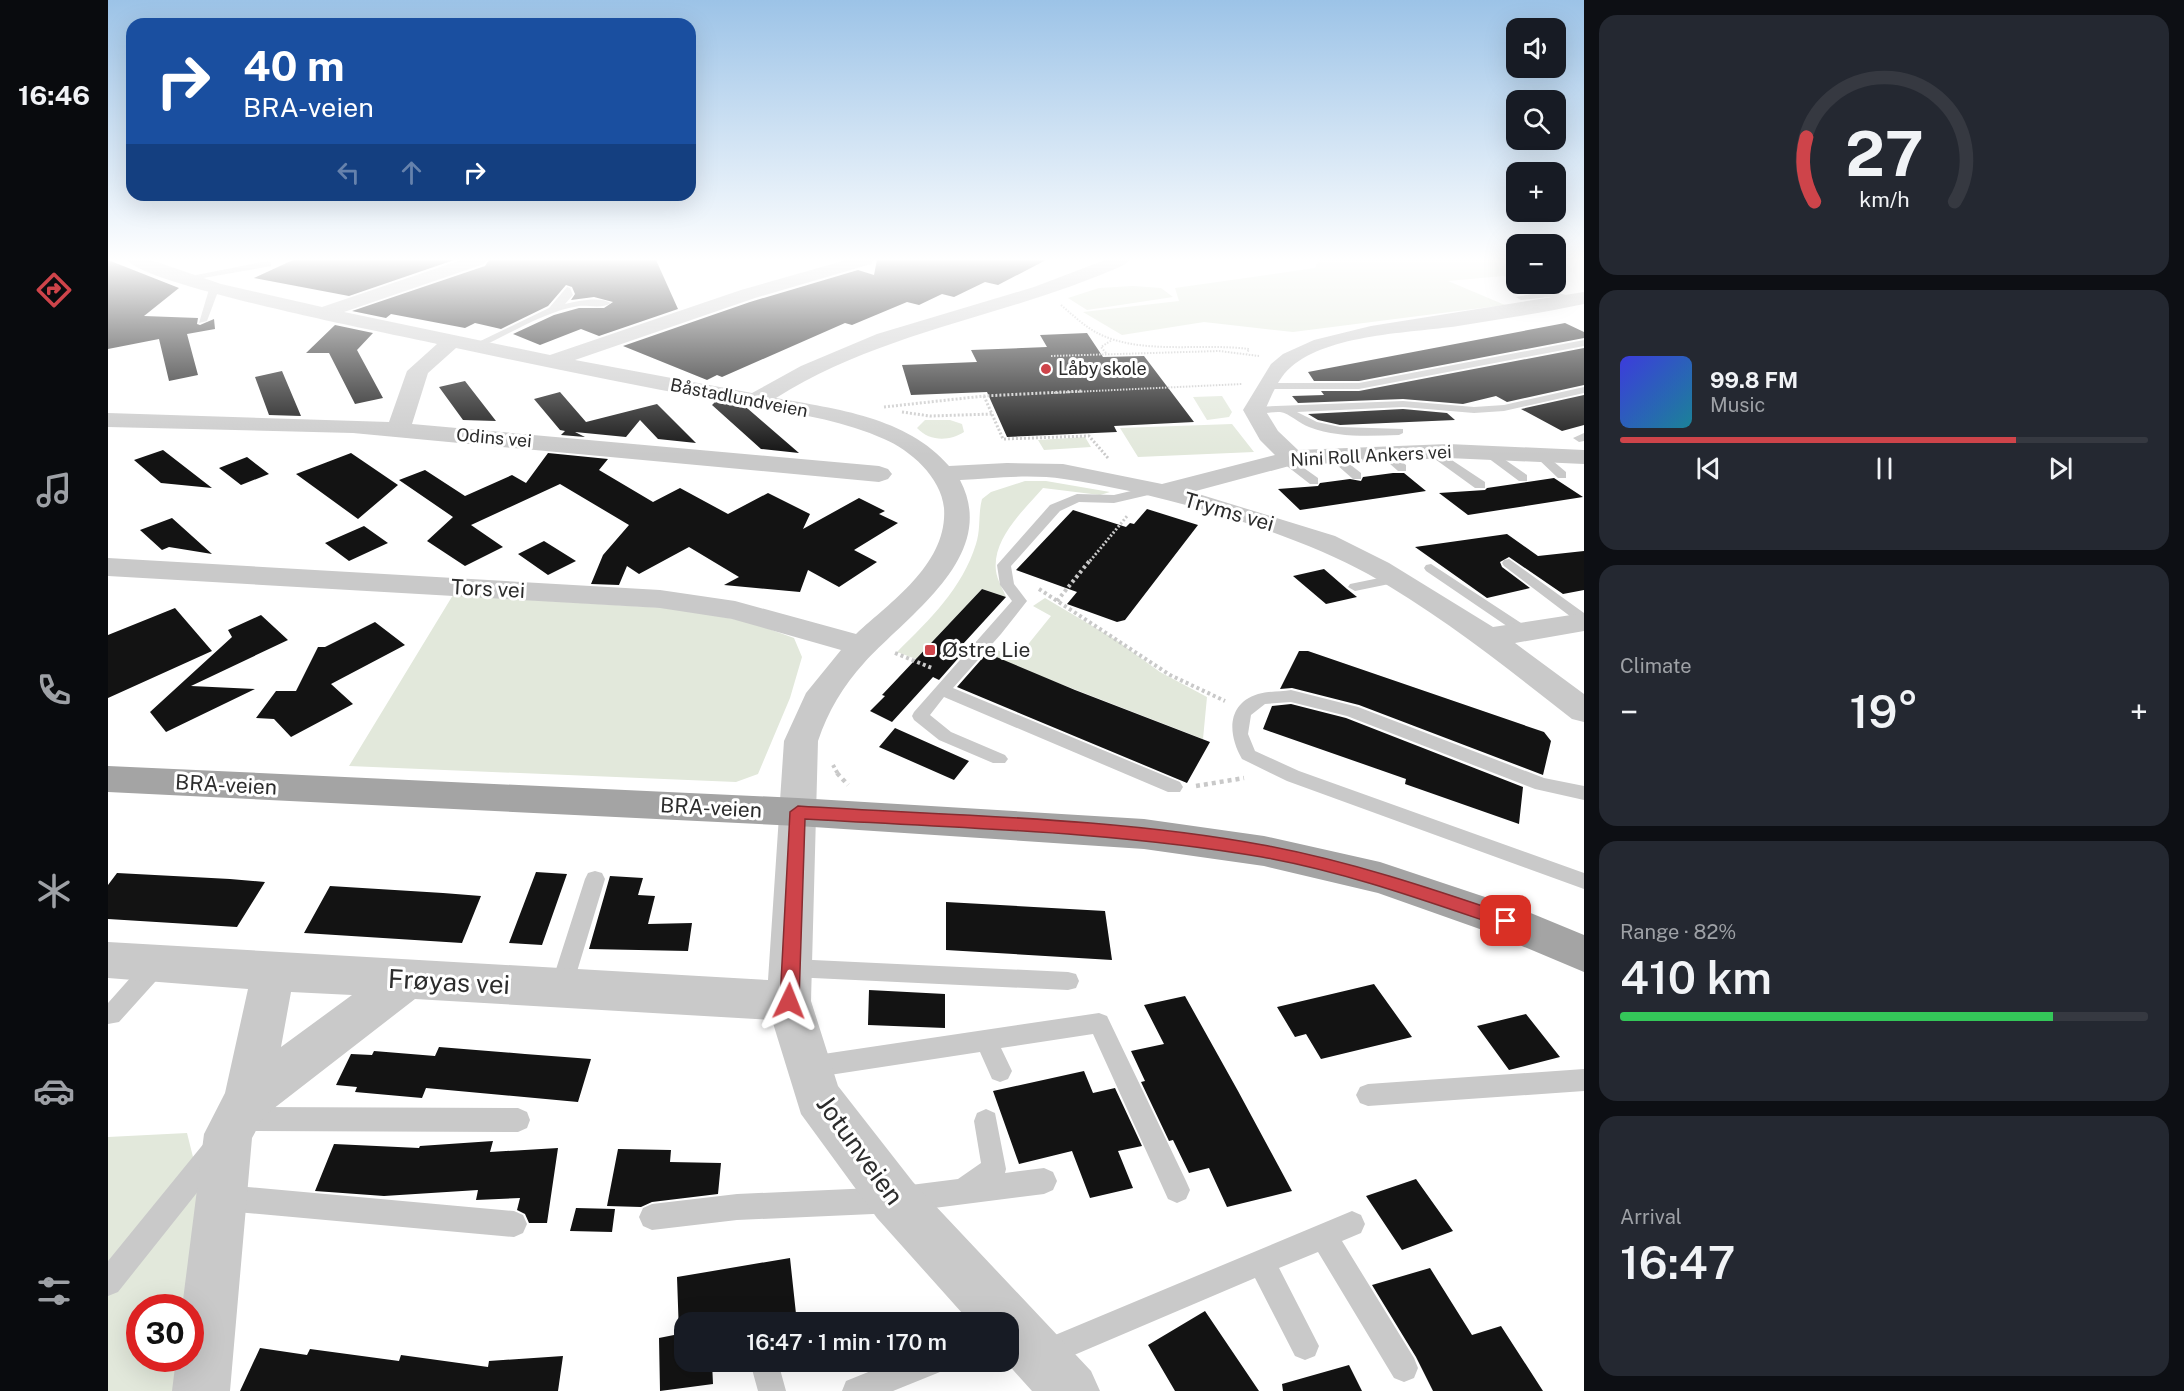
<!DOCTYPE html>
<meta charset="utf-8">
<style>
body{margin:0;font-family:"Public Sans",sans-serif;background:#242831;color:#f1f3f6;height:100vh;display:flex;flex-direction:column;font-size:22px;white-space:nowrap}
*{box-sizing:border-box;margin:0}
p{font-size:20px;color:#9ea1a6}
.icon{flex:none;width:33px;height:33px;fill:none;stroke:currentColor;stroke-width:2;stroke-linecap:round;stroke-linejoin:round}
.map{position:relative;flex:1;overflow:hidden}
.details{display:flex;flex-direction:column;gap:15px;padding:15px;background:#0d0f14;width:600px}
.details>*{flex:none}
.banner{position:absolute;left:18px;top:18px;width:570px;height:183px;border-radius:18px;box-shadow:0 6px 24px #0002;background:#1a4fa0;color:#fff;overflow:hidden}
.controls{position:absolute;left:1398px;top:18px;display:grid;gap:12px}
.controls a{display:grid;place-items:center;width:60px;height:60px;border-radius:12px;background:#171b24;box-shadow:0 6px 24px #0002;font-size:30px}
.speed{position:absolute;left:18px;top:1294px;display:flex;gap:12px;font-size:30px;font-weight:700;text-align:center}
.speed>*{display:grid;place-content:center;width:78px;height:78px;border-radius:50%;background:#171b24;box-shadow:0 6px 24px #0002;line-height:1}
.speed .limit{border:9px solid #d22;background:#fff;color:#111}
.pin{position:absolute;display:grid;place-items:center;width:51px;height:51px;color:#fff;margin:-26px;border-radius:12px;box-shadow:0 3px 9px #0006}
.me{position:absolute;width:66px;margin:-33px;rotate:2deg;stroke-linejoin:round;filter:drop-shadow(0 0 4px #0008)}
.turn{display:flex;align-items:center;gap:21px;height:126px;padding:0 18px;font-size:27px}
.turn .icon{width:78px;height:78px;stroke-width:2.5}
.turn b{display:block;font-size:42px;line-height:51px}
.lanes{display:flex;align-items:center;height:57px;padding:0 18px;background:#0003;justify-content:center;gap:30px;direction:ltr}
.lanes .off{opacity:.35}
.big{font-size:45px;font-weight:600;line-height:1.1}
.details .card{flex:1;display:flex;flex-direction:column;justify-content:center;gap:9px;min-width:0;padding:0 21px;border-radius:18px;background:#242831}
.details .dial{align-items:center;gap:0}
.dial svg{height:156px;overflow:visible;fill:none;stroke:#363941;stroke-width:7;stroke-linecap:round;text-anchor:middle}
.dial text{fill:#f1f3f6;stroke:none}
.song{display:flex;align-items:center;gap:18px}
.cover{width:72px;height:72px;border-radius:9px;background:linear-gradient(135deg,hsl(240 70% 55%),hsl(190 70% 35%))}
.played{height:6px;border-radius:3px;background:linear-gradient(90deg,#ce444a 75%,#363941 75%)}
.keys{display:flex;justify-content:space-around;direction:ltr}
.heat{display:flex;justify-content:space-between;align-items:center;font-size:33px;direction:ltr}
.charge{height:9px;border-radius:4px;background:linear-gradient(90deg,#34c759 82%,#363941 0)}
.trip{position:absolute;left:566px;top:1312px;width:345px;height:60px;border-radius:18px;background:#171b24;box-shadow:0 6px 24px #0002;font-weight:600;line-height:60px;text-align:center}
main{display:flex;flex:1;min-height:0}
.tab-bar{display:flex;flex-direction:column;width:108px;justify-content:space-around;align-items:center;background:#090b0e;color:#9ea1a6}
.tab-bar .icon{width:42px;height:42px}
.tab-bar .current{color:#ce444a}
.tab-bar b{font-size:27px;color:#f1f3f6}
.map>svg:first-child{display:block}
.green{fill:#e2e8db}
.building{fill:#131313}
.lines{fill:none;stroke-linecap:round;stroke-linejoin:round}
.path-far3{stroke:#c9c9c9;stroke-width:2;stroke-dasharray:1.5 1.5;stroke-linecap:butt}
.path-far2{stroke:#c9c9c9;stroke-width:3;stroke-dasharray:2 2;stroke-linecap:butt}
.path-far1{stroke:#c9c9c9;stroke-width:4;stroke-dasharray:3 3;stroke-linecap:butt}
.path{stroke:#c9c9c9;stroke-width:4.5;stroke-dasharray:4 4;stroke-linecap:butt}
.lane{fill:#c9c9c9;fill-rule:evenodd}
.street{fill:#c9c9c9;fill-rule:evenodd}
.primary{fill:#a4a4a4;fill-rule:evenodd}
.route{fill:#ce444a;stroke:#862c30;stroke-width:1.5}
.poi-dot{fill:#ce444a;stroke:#fff;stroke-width:2}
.labels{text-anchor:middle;stroke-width:6;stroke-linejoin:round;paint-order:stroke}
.far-poi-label{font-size:18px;fill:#2c2c2c;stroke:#fff;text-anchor:start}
.far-street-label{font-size:18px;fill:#2c2c2c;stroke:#fff}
.street-label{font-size:21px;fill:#2c2c2c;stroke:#fff}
.poi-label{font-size:21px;fill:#2c2c2c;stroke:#fff;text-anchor:start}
.near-street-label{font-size:26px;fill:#2c2c2c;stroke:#fff}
</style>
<main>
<nav class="tab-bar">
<b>16:46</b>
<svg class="icon current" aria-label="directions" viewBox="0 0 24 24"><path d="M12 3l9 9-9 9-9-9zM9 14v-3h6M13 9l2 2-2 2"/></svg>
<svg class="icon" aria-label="music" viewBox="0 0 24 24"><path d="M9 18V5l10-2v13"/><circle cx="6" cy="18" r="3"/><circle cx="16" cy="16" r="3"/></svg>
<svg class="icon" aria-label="phone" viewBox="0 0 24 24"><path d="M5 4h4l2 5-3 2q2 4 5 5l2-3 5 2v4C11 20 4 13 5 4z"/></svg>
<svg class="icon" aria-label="climate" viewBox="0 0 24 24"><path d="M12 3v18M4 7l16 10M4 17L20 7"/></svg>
<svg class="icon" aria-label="car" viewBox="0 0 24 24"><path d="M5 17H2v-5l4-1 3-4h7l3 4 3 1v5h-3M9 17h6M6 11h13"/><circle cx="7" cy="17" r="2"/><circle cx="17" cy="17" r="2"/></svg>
<svg class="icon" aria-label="filters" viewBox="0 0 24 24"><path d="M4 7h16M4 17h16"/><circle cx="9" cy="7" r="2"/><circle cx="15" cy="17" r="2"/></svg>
</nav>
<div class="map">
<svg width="1476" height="1391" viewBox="0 0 1476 1391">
<rect width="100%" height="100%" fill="#fff"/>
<path class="green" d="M1211,260H1408V280L1395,276L1340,281L1397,305L1185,332L1096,322L1014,335L975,312L1071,301L1067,288L1207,268Z
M1025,286L1053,288L1065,297L979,310L960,298L991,288Z
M1114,396L1124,412L1121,417L1099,420L1085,397Z
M817,420H842L854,424L856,432C842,441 822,442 809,428Z
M1124,424L1146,452L1030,457L1012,428Z
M977,437L983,447L936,450L930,440Z
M917,481H938L1002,492L992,495L935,488C915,511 884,539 888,571C889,580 895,589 898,597L874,589L808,659L789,652C822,619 854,589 868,544C873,529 870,513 874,499L883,492Z
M345,595L573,609L641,622L686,638L694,657L682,698L650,774L628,782L241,766Z
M937,598L1008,640L1052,672L1099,697L1095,739L883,657L889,650L909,658L943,616L925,606Z
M79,1133L97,1205L82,1308H32V1359H76L72,1391H0V1137Z"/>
<path class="building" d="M0,260L71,288L36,316L90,318L89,324L92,325L106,319L107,329L79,334L90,375L61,381L51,339L0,349Z
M185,260H346L241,296L146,278Z
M381,260H548L570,309L491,336L473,329L432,345L405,334L446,315L471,308H496L505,302L486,297L463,300L467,294L464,287L458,285L440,306L393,329L367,323L357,328L283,314L278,318L244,311L377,266Z
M769,260H938L890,285L877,282L846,297L834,294L811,305L799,302L744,325L737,323L614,377L609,375L599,380L515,346L642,302L750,270L766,275Z
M1457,323L1476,332V338L1251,381H1206L1200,372Z
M227,325L265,333L249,350L275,398L247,404L221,353H198Z
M979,333L995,357L1036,356L1086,422L1006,426L1009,432L899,437L879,392L803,395L794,365L869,362L863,350L939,347L932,335Z
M1476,348V385L1399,402L1388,396L1355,404L1295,399L1190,403L1184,396L1216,395L1213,391H1251Z
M174,371L193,416L161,415L147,377Z
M357,381L388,421L355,420L331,387Z
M452,392L478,422L549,404L588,443L550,439L532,420L518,437L467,432L477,437L453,435L457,431L452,430L426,399Z
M1476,395V425L1454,431L1413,409Z
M607,402L639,408L691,453L653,449L604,405Z
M1295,409L1339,413L1347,420L1232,425L1210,420L1200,414Z
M55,450L104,488L53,483L26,460Z
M243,453L290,485L250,519L188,474Z
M440,453L500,459L491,470L545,502L572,488L620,514L660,493L702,514L695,529L751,498L777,511L771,514L790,523L746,550L769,562L731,587L700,570L692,592L616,585L631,577L581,547L531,574L519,566L511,585L483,584L495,555L521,525L452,484L363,525L395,547L357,566L319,541L345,517L291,480L317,470L357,496L404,475L418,483Z
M139,457L161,474L133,485L111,468Z
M1285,473H1296L1318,491L1192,510L1170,489L1210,486L1212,483L1242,479L1253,481L1255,477Z
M1446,478L1475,497L1360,515L1331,493L1377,490L1379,488Z
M1039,509L1090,525L1017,620L1009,622L959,604L969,592L908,570L965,510L1018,527L1022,523L1026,524Z
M64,518L104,554L61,547L54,550L32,530Z
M256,526L280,543L241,561L217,543Z
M1399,534L1430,556L1476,551V590L1455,594L1401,557L1392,562L1394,567L1422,588L1379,598L1307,547Z
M436,541L468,561L440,575L410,554Z
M1216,569L1239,589L1249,597L1218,604L1185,576Z
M874,589L898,597L855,644L861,646L831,680L825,677L784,722L762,711L777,696L774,695Z
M67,608L104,651L0,698V635Z
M153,615L180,640L83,686L147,689L58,732L42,712L124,637L120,630Z
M267,622L297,645L223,684L245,704L183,737L166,719L148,718L168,691H188L210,647H217Z
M1191,651H1200L1436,732L1443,741L1435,775L1251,705L1184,688L1172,689Z
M879,653L967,690L1102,742L1079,783L849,687Z
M1183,704L1238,718L1415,787L1411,824L1297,784L1298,779L1155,729L1164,706Z
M787,728L861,761L846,780L771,747Z
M428,872L459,874L434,945L401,943Z
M9,873L122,879L157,882L129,927L0,919V885Z
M502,876L535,878L530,895L547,896L540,924L584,923L580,951L481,949Z
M222,886L335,893L373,896L354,943L196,933Z
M838,902L997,911L1004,960L838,950Z
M1266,984L1304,1037L1213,1059L1198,1034L1187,1037L1169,1007Z
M761,990L837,994V1028L760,1025Z
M1077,996L1130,1091L1184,1191L1119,1207L1101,1168L1081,1173L1065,1140L1061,1141L1033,1082L1037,1081L1023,1051L1056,1044L1036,1005Z
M1418,1014L1452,1057L1401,1070L1369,1026Z
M331,1047L417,1054L483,1059L470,1102L318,1088L314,1098L247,1092L249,1087L228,1085L243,1054L264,1055L266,1051L327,1056Z
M976,1071L985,1093L1007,1088L1034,1146L1010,1151L1025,1188L982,1198L964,1151L911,1164L885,1091Z
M385,1141L382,1152L450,1148L439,1223H421L417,1214L409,1210L412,1198L368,1200L370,1190L276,1196L207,1191L226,1144L311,1148L312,1146Z
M510,1149L563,1150L562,1162L613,1163L610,1194L544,1202L533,1207L499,1206Z
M1308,1179L1345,1231L1294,1250L1258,1196Z
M468,1208L507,1209L504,1232L462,1231Z
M682,1258L689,1323H576V1362H604L605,1384L552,1391L551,1338L571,1334L569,1277Z
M1322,1268L1364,1335L1393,1326L1435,1391H1325L1308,1357L1264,1285Z
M1097,1311L1151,1391H1067L1040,1345Z
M152,1348L199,1355L202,1349L291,1361L293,1355L380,1367L381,1361L455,1356L450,1391H132Z
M1241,1365L1254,1391H1175L1174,1384Z"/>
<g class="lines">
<path class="path-far3" d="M953,305C967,317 980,330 998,337C1042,354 1095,343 1141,349L1139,353
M998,353L993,347L1004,340
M943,356L1111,351L1151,356
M943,393L1134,384"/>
<path class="path-far2" d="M876,396L895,439L981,436L1000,458
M776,407L876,396L975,391
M794,412L822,416L885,414
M982,561L1020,515"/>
<path class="path-far1" d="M931,589L1062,675L1117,701
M949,601L983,559
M787,653L824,668
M725,765L730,774"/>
<path class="path" d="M729,773L740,785
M1088,786L1136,778"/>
<path class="lane" d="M160,261L163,262V266L78,281L73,278Z
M107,283L112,286L99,321L91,323L102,286Z
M459,287L462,288L465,295L457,304C470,301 491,296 503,303C494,309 481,305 471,306C437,311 402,334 371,348L362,346L441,308Z
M1441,291L1475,299L1470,302L1441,297L1413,300L1408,297Z
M1476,340V346L1251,389H1158L1153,386L1158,383H1251Z
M1476,387V393L1396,411L1366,413L1295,407L1189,412L1209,422L1232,427L1295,429V433L1291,435C1261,436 1230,438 1201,427C1192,424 1181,413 1172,412C1162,411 1149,417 1140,410L1146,407L1295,401L1366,407L1396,405Z
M1476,433V441L1471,442L1465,438Z
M1324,447L1377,482V488H1367L1320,454L1318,451Z
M1276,448L1298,465V471H1290L1272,455V449Z
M1380,448L1419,475V481H1411L1376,455V449Z
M1432,450L1458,472V478H1450L1428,457V451Z
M1225,451L1253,473V479H1245L1221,458L1219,455Z
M1179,456L1210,478V484H1202L1175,463L1173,460Z
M1044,486L1049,487V493L1006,503L971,502L952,511L903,566L906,584L919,601L893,634L845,688L1072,782L1075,787L1072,792H1060L836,697L822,715L843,732L897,755L900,759L897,763H885L831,740L806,720L804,716L806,712L904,601L892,585L889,565L942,505L969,494L1006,495Z
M1401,559L1476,613V625L1471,623L1396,566L1394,563L1396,560Z
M1323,564L1422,629L1425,632L1422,635H1412L1318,571L1316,568L1318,565Z
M1286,575L1293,579L1291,582L1247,591L1240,587L1242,584Z
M1183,690L1250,707L1436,778L1476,786V800L1427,789L1239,716L1183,702L1157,704L1143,715L1140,734L1147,751L1191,771L1476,873V889L1179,781L1134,759C1120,735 1118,704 1150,694C1160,691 1172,692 1183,690Z
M487,871L494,873L497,879L464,988L461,995L453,998L445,995L442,988L477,879L480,873Z
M48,956L56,958L59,965L56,972L11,1022L0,1024V1003L40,958Z
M684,959L960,972L968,974L971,981L968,988L960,990L684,977L676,975L673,968L676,961Z
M991,1013L999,1016L1078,1181L1082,1190L1078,1199L1069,1203L1060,1199L985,1034L893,1048L904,1071L900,1079L892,1082L884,1079L872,1052L702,1078L694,1075L690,1067L694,1059L702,1056Z
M1476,1069V1091L1260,1106L1252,1103L1248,1095L1252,1087L1260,1084Z
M133,1107L410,1108L419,1112L422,1120L419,1128L410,1132L133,1131L124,1127L121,1119L124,1111Z
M878,1109L887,1113L898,1169L897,1173L936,1168L945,1172L949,1181L945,1190L936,1194L787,1213L629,1220L544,1230L535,1226L531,1217L535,1208L544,1204L629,1194L787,1187L850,1179L873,1163L866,1121L869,1113Z
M106,1139L115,1142L118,1151L115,1160L10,1292L0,1296V1261L97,1142Z
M117,1185L406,1211L415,1215L419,1224L415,1233L406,1237L117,1211L108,1207L104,1198L108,1189Z
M1244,1211L1253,1215L1257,1224L1253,1233L1234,1241L1306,1358L1310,1368L1306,1378L1296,1382L1286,1378L1210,1252L1171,1268L1211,1346L1207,1356L1197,1360L1187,1356L1147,1278L938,1367L928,1363L924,1353L928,1343Z
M642,1362H670L678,1391H650Z
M785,1362H836L832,1372L785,1391H734L738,1381Z"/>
<path class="street" d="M19,260H43L113,284L214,307L353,260H379L376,264L236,312L442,355L633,290L738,260H766L763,264L647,298L467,360L644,393L693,366L769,334L926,287L997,260H1021L1018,264C904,316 775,330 668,398C728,409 799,417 841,466L899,463L955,464L1054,484L1167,455L1152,440L1135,410L1163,364L1175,354L1206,340L1263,326L1476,292V304C1434,313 1392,319 1350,326C1302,333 1221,334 1183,367C1170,378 1164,395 1157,410L1170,431L1190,450L1340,444L1476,450V464L1340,458L1185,465L1084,492L1227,536L1281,563L1385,627L1476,613V631L1407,643L1476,694V722L1464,719C1399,668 1333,615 1260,574C1177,529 1051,493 956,479C923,474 886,478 852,480C892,556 799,615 756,663C735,686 720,711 710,741L703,1001L730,1086L805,1182L983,1371L992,1391H924L898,1362L900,1323H863L769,1218L693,1114L664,1020L307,999L156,1116L144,1138L122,1391H64L68,1359H82V1308H74L96,1134L117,1093L140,989L0,978V942L660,980L676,741L698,693L733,650L624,619L552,608L0,576V558L552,590L627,601L748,634C784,601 840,563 836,508C833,477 802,450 776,439C723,415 659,410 603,399C517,384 433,366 348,348L320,373L304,424L771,466L780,469L784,474L780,479L771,482L245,433L0,427V413L281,422L299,371L329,344C283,334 39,286 19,260ZM183,992L244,995L173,1047Z"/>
<path class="primary" d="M0,766L690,798L1036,819L1156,836L1272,862L1413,909L1476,935V972L1383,933L1270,893L1156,866L1036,849L690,826L0,792Z"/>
</g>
<linearGradient id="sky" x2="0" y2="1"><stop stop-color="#9cc3e7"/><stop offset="0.57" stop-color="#fff"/><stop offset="1" stop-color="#fff" stop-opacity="0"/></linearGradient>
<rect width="1476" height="455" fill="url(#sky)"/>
<path class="route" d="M690,806C845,816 1003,817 1155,845C1241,861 1322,888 1404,916L1406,921L1404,926L1398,928C1318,901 1238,872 1154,857C1004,831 849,828 697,819L691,1001L688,1007L681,1009L675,1007L672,1001L682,812Z"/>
<g class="poi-dot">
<circle cx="938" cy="369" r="6"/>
<rect x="816" y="644" width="12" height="12" rx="3"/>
</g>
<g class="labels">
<g class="far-poi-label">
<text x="950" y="375">Låby skole</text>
</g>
<g class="far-street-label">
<text transform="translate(631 398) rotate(11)" y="6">Båstadlundveien</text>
<text transform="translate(386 438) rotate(5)" y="6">Odins vei</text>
<text transform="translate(1263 456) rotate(-3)" y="6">Nini Roll Ankers vei</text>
</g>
<g class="street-label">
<text transform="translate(1121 512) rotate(16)" y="7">Tryms vei</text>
<text transform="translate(380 589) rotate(3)" y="7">Tors vei</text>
<text transform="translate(118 785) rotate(3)" y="7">BRA-veien</text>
<text transform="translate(603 808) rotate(3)" y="7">BRA-veien</text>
</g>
<g class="poi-label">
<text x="834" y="657">Østre Lie</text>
</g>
<g class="near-street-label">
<text transform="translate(341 982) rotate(3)" y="9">Frøyas vei</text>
<text transform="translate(752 1150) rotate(54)" y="9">Jotunveien</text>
</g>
</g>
</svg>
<div class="controls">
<a><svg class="icon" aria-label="sound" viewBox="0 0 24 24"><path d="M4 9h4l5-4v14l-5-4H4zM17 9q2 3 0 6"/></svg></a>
<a><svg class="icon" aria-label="search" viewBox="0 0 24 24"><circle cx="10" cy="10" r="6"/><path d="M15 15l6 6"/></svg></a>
<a>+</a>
<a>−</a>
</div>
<div class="speed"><div class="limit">30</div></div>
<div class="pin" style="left:1398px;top:921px;background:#d93025"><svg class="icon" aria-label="arrive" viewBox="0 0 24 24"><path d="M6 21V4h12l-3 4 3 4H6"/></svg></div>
<svg class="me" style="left:681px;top:1001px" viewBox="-20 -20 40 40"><path d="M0-17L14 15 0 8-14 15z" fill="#ce444a" stroke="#fff" stroke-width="4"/></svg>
<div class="trip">16:47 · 1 min · 170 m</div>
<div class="banner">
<div class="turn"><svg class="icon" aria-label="right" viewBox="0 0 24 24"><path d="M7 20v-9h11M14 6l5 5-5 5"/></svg><div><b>40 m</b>BRA-veien</div></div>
<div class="lanes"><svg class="icon off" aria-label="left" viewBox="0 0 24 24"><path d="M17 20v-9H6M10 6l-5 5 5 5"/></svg><svg class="icon off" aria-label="ahead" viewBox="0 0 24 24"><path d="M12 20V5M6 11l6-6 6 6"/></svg><svg class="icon" aria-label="right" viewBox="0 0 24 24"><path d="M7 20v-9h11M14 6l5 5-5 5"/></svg></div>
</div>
</div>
<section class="details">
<div class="card dial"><svg viewBox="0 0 100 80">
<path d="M14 69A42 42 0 1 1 86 69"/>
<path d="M14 69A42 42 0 0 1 10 36" stroke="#ce444a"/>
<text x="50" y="56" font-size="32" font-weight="700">27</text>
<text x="50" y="72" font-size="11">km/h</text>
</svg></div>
<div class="card">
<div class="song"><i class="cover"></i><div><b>99.8 FM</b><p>Music</p></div></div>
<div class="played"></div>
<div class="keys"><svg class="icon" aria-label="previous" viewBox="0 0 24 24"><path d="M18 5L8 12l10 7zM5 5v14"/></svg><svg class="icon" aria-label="pause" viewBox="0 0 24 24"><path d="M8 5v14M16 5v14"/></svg><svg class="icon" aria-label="next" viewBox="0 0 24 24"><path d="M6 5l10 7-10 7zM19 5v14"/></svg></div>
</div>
<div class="card"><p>Climate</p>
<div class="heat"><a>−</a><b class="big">19°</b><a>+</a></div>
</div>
<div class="card"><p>Range · 82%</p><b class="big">410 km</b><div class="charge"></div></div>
<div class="card"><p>Arrival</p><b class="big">16:47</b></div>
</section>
</main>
